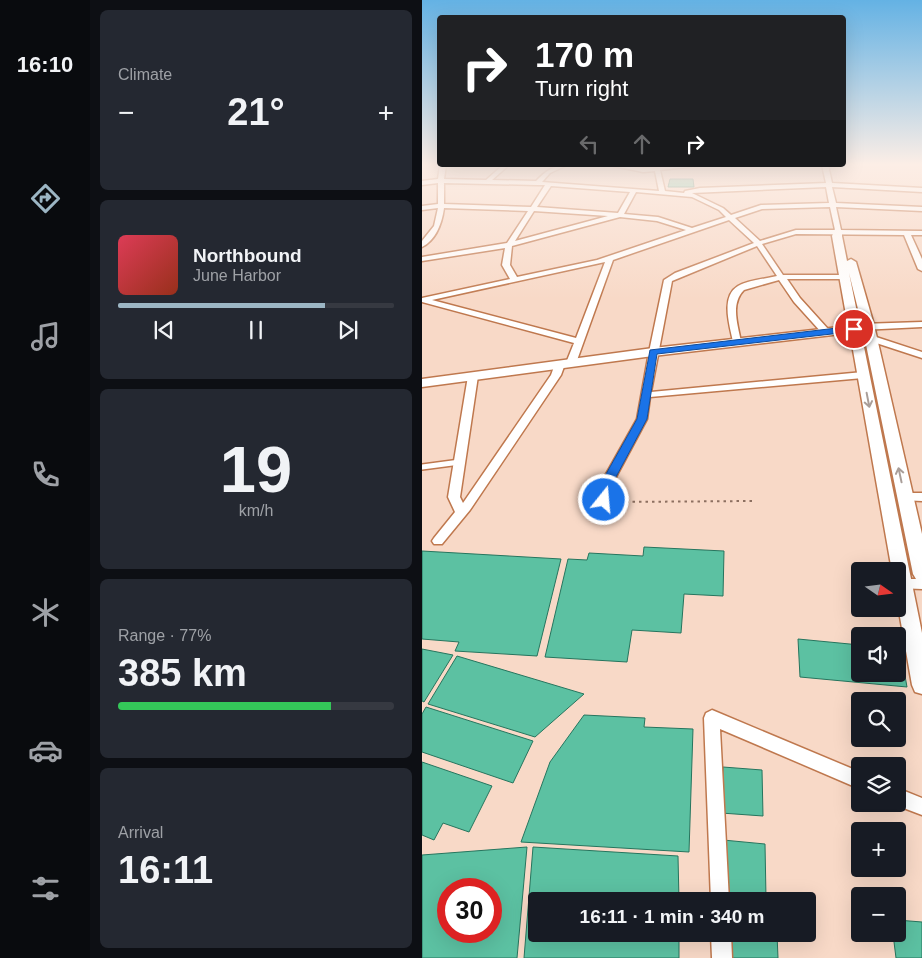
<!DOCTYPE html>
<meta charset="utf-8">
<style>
body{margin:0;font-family:Helvetica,sans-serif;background:#242831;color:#f1f3f6;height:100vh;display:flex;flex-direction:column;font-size:19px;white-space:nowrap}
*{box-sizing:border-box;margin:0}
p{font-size:16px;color:#9ea1a6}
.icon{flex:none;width:28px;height:28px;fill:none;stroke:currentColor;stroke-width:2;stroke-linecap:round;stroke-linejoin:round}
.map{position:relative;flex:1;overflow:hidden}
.details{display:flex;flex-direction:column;gap:10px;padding:10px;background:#0d0f14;width:332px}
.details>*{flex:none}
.hud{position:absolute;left:15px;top:15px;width:409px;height:152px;border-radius:5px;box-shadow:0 5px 20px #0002;background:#202124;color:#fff;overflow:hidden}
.needle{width:32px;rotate:104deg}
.fabs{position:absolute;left:429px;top:562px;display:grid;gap:10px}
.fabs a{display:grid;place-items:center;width:55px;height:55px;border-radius:5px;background:#171b24;box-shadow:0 5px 20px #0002;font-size:25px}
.speed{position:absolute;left:15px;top:878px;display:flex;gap:10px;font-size:25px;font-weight:700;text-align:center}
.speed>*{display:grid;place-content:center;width:65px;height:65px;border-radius:50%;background:#171b24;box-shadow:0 5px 20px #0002;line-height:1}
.speed .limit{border:8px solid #d22;background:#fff;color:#111}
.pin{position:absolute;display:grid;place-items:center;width:42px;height:42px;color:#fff;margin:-21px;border:2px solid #fff;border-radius:50%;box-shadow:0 1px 5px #0007}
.me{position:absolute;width:55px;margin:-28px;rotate:17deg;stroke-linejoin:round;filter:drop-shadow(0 0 4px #0008)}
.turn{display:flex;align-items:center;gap:18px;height:105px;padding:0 15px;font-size:22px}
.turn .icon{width:65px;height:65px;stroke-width:2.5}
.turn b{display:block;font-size:35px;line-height:42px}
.lanes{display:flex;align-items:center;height:48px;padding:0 15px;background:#0003;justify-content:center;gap:25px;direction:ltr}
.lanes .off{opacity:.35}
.big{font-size:38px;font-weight:700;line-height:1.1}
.details .card{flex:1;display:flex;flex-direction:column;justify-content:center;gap:8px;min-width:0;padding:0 18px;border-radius:8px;background:#242831}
.details .dial{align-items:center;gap:0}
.dial b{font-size:65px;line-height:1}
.song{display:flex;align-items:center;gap:15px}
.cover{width:60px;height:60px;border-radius:8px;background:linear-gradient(135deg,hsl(350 70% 55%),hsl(10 70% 35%))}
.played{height:5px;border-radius:2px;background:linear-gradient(90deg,#9cb6c4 75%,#363941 75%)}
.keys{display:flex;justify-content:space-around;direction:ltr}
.heat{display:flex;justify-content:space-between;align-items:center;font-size:28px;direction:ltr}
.charge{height:8px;border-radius:4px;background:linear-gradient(90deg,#34c759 77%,#363941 0)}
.trip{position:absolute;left:106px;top:892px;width:288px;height:50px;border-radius:5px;background:#171b24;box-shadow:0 5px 20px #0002;font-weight:700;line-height:50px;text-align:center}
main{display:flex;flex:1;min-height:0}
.tab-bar{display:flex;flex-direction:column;width:90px;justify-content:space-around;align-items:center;background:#090b0e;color:#9ea1a6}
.tab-bar .icon{width:35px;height:35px}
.tab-bar .selected{color:#9cb6c4}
.tab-bar b{font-size:22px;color:#f1f3f6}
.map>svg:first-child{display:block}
.building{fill:#5cc1a2;stroke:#26755e;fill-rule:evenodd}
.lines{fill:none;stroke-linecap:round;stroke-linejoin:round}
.lane-casing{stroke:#bf784e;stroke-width:8}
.street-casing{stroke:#bf784e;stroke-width:3}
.secondary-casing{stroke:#bf784e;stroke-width:3}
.path{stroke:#8c6f60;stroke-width:2;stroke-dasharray:2.5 4;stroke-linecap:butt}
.lane{stroke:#fff;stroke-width:5}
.street{fill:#fff;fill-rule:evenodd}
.secondary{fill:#fff;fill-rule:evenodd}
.oneway{stroke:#a99e99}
.route{fill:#1a73e8;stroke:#114b97}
</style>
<main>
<nav class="tab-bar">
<b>16:10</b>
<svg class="icon selected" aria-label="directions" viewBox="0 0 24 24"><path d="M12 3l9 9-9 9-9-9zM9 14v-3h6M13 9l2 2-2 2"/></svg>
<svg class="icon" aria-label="music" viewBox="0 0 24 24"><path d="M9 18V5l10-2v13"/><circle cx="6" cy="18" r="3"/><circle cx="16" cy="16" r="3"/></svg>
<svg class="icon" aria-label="phone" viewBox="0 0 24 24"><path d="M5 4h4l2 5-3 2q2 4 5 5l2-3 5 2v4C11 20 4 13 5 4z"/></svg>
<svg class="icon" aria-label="climate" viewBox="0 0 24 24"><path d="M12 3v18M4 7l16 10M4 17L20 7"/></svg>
<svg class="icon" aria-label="car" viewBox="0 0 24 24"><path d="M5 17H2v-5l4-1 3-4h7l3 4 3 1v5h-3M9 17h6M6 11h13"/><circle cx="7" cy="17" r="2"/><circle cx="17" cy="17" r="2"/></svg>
<svg class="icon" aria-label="filters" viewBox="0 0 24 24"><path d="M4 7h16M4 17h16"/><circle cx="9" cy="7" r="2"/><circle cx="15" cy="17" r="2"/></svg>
</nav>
<section class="details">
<div class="card"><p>Climate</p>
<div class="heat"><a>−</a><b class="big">21°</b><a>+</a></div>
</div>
<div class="card">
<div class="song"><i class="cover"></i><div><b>Northbound</b><p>June Harbor</p></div></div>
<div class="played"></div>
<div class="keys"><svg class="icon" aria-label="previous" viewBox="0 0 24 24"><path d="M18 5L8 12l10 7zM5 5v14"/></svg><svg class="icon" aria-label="pause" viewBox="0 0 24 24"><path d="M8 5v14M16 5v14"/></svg><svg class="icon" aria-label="next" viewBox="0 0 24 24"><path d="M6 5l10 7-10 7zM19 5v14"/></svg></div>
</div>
<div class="card dial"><b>19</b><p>km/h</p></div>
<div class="card"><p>Range · 77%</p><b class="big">385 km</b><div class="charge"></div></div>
<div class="card"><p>Arrival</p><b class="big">16:11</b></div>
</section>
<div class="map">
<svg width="500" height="958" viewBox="0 0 500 958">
<rect width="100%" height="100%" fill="#f8d9c7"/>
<path class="building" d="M248,179H271L272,187H246Z
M222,547L302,551L301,596L262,594L259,633L210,630L205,662L123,657L146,559L165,560L167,553L221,556Z
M0,551L139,559L115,656L33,651L37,642L0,639Z
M376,639L438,645V674H475V648H478L485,687L378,677Z
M0,649L31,655L2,702L0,701Z
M35,656L162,694L113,737L6,704Z
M4,707L111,741L91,783L0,752V714Z
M162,715L223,718L222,727L271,729L267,852L99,842L128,762Z
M0,762L70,786L47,832L21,823L12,840L0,835Z
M301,767L340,770L341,816L299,813Z
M301,840L343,844L344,898L299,894Z
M105,847L95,958H0V855ZM26,889H69V931H26Z
M111,847L256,856L257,901H115V934H257V958H102Z
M475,920L500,922V958H474L471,934H475Z
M309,934H355L356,958H308Z"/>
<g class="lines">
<defs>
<path id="lane" d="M0,467L38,462"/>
<path id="street" d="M18,165H24L22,179L64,180L81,165H87L70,180L114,181C123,172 131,165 145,165L128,173L120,182L237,191L233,171L221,172L187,165L221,168L283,165L238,170L243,191L262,193L263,191L278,188L404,183L400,165H406L410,183L500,188V192L410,187L414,203L500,207V211L414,207L419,230L500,231V235H489L500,259V271L496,269L482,235L374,234L340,244L361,275H423L427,277L423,279H365L378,298L406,329L407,331L403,334L400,333L372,302L357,280L322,290C308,304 316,325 319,342L315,345L311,342C308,326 298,297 316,286C327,280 343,279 355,276L335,246L250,281L229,392L441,372L446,375L441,378L228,397L225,419L187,490L188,500L182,504L176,500L175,490L215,419L227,352L242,280L253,273L332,243L307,220L191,260L154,363L149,366L144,363L152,343L0,302V298L88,279L80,265L83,248L0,261V257L85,243L106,211L22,208C20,223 14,240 0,247V241L12,226L16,208L0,210V206L16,204V183L0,185V181L16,179ZM22,183L116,185H123L109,207L22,204ZM129,186L208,192L196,213L115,207ZM404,187L407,203L339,205L309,215L301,208L270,193ZM214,192L270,197L297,210L304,217L270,228L236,217L202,214ZM408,207L413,230H374L338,241L313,218L340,209ZM112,211L186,216L93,241ZM198,217L235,221L264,230L175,260L95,277L88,265L90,246ZM183,262L154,338L10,300Z
M500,322V327L439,330L451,336L500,352V358L445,340L428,329L439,324Z
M138,361L143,364L139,375L48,510L20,544H12L10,541L12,538L33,512L26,497L46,376L51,373L56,376L38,497L41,503L129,375L133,364Z
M483,493H500V501L479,500L477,497Z
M480,579H500V589L475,588V581Z
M290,710L438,772V789L298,729L307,901H289L282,718L284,713Z
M475,788L500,798V815L471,804H475Z
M289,934H309L310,958H290Z"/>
<path id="secondary" d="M416,228L420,231V236L425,261L429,259L434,262L452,325L500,534V581L494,579L491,574L440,325L427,273L500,633V694L493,692L490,685L475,600V571H470L428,333L231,356L0,387V379L231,348L426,326L410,236L413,229Z"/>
</defs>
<use href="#lane" class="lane-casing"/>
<use href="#street" class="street-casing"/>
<use href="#secondary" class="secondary-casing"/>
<path class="path" d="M191,502L331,501"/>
<use href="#lane" class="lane"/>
<use href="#street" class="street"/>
<use href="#secondary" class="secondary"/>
</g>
<defs><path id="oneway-shaft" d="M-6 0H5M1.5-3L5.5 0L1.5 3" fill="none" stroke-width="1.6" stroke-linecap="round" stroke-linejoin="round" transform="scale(1.25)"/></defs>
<g class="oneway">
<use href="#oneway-shaft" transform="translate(446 400) rotate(79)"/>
<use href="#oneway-shaft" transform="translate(478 475) rotate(-102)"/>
</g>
<linearGradient id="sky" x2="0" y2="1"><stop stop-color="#64b2e4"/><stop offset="0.55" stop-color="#fceee6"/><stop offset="1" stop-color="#fceee6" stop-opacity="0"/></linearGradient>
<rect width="500" height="299" fill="url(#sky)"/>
<path class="route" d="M432,326L436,327V331L235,354L225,419L187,490L186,503H177L175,490L215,419L228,350Z"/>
</svg>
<div class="fabs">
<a><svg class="needle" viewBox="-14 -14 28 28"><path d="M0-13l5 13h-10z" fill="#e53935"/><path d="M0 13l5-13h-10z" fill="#9ea1a6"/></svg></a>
<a><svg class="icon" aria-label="sound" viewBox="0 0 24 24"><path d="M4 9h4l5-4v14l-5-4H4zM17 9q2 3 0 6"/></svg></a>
<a><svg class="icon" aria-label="search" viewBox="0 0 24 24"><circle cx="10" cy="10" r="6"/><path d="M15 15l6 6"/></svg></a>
<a><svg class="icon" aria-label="layers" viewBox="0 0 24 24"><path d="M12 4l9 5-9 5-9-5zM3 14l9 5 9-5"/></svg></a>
<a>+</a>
<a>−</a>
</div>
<div class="speed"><div class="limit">30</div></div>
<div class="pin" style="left:432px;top:329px;background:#d93025"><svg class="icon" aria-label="arrive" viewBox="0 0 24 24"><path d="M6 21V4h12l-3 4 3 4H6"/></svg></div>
<svg class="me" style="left:182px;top:500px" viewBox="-20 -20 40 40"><circle r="17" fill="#1a73e8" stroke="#fff" stroke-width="3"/><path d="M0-11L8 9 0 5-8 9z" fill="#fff"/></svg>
<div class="trip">16:11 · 1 min · 340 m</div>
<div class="hud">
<div class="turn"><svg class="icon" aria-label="right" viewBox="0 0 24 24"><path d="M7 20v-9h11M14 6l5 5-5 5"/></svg><div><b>170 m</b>Turn right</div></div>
<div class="lanes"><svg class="icon off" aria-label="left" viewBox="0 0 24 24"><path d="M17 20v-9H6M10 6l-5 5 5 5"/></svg><svg class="icon off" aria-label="ahead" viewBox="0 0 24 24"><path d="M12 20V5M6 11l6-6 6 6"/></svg><svg class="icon" aria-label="right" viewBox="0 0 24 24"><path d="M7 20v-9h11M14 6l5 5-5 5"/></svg></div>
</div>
</div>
</main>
